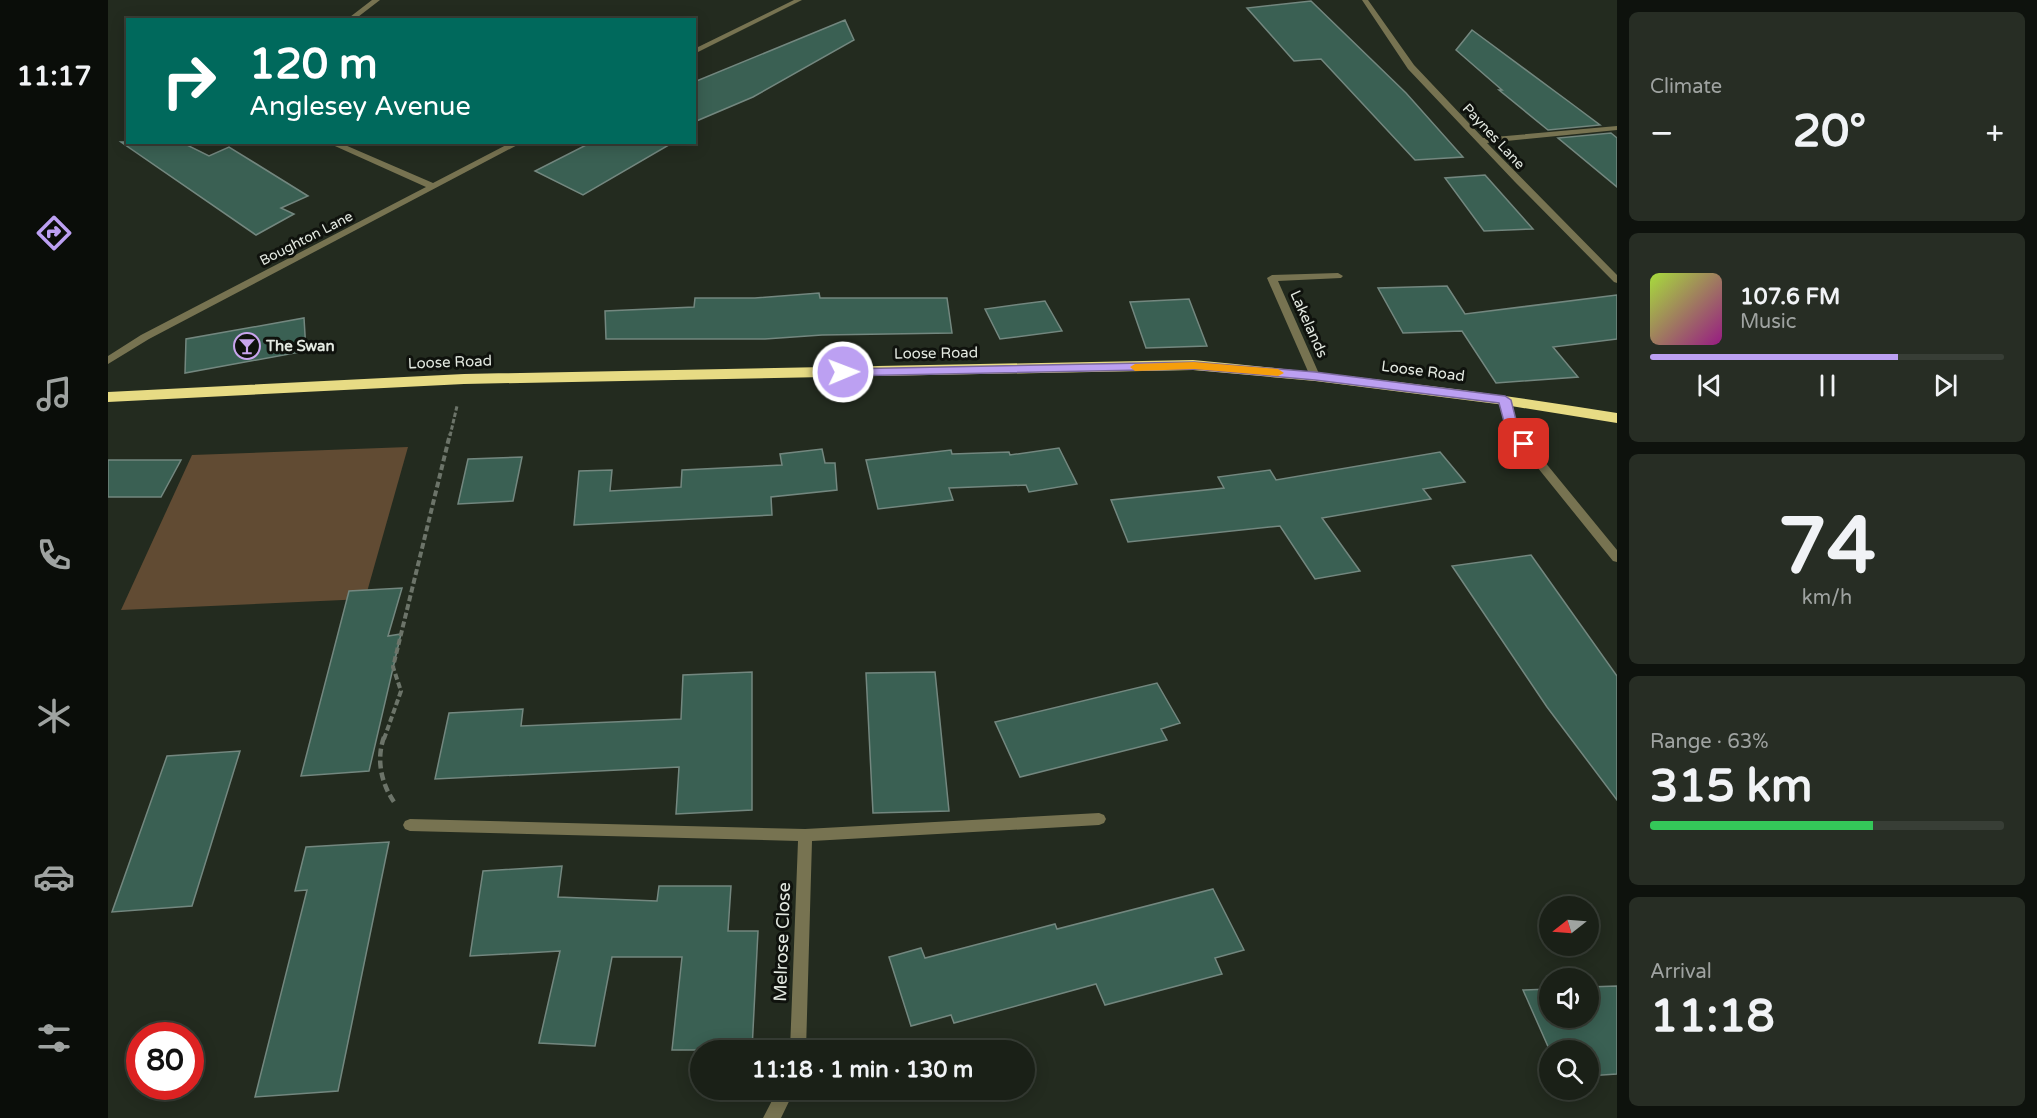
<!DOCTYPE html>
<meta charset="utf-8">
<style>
body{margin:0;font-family:"Varela Round",sans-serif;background:#272d24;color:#f1f3f6;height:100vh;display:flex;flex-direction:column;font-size:22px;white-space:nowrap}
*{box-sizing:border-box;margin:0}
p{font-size:20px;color:#9fa3a1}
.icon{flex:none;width:33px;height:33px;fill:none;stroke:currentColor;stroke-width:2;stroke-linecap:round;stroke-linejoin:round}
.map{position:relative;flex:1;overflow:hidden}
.panel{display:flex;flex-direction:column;gap:12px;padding:12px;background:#0e120d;width:420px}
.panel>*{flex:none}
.guide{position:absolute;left:18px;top:18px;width:570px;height:126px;border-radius:0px;box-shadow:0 3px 15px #0003,0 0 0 2px #383e36;background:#00695c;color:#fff;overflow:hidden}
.needle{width:39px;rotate:253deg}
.fabs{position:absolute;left:1431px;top:896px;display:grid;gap:12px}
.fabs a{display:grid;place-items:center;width:60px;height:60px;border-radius:50%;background:#1a2017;box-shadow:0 3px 15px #0003,0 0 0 2px #383e36;font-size:30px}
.speed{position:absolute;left:18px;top:1022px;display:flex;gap:12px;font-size:30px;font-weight:700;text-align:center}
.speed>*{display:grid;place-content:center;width:78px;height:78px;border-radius:50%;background:#1a2017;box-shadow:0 3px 15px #0003,0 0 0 2px #383e36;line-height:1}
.speed .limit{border:9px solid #d22;background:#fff;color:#111}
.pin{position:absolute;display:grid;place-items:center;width:51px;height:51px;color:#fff;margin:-26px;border-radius:12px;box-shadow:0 3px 9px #0006}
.me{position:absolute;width:66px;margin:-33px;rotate:89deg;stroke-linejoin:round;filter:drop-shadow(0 0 4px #0008)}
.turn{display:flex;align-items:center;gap:21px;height:126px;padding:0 24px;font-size:27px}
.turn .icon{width:78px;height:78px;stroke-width:2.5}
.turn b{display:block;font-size:42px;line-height:51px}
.big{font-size:45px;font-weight:700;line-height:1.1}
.panel .widget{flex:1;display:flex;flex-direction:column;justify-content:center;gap:9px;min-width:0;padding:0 21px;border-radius:9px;background:#272d24}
.panel .dial{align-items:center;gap:0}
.dial b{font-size:78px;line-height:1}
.song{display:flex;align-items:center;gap:18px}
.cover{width:72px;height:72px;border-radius:9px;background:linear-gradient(135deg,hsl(80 70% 55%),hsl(310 70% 35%))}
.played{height:6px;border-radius:3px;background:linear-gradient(90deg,#bca0f2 70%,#383e36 70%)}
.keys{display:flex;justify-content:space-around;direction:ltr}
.heat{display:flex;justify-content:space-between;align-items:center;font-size:33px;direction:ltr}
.charge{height:9px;border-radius:4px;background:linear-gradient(90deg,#34c759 63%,#383e36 0)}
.trip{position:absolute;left:582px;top:1040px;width:345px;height:60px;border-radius:30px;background:#1a2017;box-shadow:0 3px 15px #0003,0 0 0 2px #383e36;font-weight:700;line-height:60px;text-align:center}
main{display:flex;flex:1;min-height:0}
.menu{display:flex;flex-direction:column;width:108px;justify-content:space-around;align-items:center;background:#0a0d09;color:#9fa3a1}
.menu .icon{width:42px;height:42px}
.menu .on{color:#bca0f2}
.menu b{font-size:27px;color:#f1f3f6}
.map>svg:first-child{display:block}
.green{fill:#614b33}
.building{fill:#3a6053;stroke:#73877f;stroke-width:1.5}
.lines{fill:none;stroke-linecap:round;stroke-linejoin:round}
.path-far2{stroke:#6c7469;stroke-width:3;stroke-dasharray:4.5 2;stroke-linecap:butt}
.path-far1{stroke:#6c7469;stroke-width:4;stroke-dasharray:6 3;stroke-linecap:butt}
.path{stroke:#6c7469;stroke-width:4.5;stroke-dasharray:8 4;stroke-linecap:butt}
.street{fill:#777351;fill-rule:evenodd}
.highway{fill:#e7db84;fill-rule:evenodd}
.route{fill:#bca0f2;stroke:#7a689d;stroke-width:1.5}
.slow{fill:#f59e0b}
.labels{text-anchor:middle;stroke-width:6;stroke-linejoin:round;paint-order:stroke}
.far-street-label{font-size:14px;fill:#e3e9e1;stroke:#0f120d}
.street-label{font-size:15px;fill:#e3e9e1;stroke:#0f120d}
.poi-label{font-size:15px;font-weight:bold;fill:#e3e9e1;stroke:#0f120d;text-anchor:start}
.near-street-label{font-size:18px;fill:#e3e9e1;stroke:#0f120d}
</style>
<main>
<nav class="menu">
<b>11:17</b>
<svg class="icon on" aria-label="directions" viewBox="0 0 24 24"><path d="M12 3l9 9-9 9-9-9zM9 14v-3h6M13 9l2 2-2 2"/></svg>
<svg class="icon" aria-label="music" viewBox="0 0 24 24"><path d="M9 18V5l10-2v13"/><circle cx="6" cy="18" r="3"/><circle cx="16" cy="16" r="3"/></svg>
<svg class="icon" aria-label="phone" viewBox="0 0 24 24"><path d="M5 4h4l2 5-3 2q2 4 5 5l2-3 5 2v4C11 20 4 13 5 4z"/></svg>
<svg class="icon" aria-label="climate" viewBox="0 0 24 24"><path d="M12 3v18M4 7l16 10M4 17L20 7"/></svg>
<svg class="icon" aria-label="car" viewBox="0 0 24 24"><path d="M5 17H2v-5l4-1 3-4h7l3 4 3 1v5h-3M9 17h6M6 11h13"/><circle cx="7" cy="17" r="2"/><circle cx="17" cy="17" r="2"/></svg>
<svg class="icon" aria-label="filters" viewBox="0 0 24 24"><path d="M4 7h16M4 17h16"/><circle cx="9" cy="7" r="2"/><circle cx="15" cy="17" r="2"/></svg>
</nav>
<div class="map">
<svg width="1509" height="1118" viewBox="0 0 1509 1118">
<rect width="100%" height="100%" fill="#232b1f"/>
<path class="green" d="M300,447L257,599L13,610L84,455Z"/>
<path class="building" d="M1203,1L1298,93L1355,157L1307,160L1213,59L1186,61L1139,8Z
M737,20L746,40L645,97L586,122V82Z
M1364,30L1464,104L1492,125L1440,130L1391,90H1394L1348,50Z
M1503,133L1509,138V187L1450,138Z
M13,142H73L101,156L121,147L200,196L173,208L186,214L148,235Z
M484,142H566L475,195L427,171Z
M1377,175L1425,229L1376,231L1337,178Z
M1339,286L1357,314L1509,295V339L1445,347L1470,377L1388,383L1354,331L1295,333L1270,288Z
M711,293L712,298H839L844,333L714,335L657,339H498L497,311L586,307L587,298H647Z
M1081,299L1099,346L1038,348L1022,302Z
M937,301L954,331L892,339L877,309Z
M196,318L198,351L77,373L78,339Z
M951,448L969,484L921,492L918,485L841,488L845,500L770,509L758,460L843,450L844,454L901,452L902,455Z
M714,449L717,463H727L729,490L663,497L664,515L466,525L471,471L504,470L502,491L573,487L574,470L674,465L672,454Z
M1332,452L1357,482L1315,489L1323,499L1214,518L1252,571L1207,579L1172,526L1020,542L1003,500L1116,488L1110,477L1162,470L1168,480Z
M414,457L405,501L350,504L360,459Z
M0,460H73L53,497H0Z
M1423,555L1509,676V800L1439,707L1344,566Z
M294,588L280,636L293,634L261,771L193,776L241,591Z
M644,672V810L568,814L571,767L327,779L341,713L415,709L413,726L573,719L575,675Z
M827,672L841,811L765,813L758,673Z
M1049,683L1072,723L1053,729L1059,740L912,777L887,722Z
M132,751L84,906L4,912L59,756Z
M281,842L230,1091L147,1097L199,890L187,891L198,847Z
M454,866L450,897L549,901L551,886H623L620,931H650L644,1050H564L574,957H504L487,1046L431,1043L452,951L362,956L375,871Z
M1105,889L1136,950L1107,958L1114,974L997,1005L988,984L846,1023L843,1015L803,1026L781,957L813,948L817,958L947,924L949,929Z
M1509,986V1074L1480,1076V1050L1442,1051L1415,990L1442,989V1017H1480V987Z"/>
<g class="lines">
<path class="path-far2" d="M342,436L349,406"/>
<path class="path-far1" d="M276,739L293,691L285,667L342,434"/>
<path class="path" d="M276,737C268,759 273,783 286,802"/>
<path class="street" d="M264,0H272L246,20H238Z
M686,0H694L586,54V49Z
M1254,0H1260L1306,65L1375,138L1509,126V130L1379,143L1509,275V283L1506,282L1407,182L1300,69Z
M218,142H230L325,183L404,142H415L41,339L0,364V356L33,335L318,187Z
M1230,273L1235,276L1233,278L1170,281L1212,376L1207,379L1202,376L1159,278L1164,275Z
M1397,397L1402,400L1409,428L1509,550V562L1505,561L1400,431L1392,400Z
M991,813L996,815L998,819L996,823L991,825L704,841L698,1050H682L690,841L302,831L297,829L295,825L297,821L302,819L697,829Z
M670,1089H687L673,1118H655Z"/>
<path class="highway" d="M1085,360C1227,373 1368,390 1509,413V423L1397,405L1207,381L1085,370L356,384L0,402V392L356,374Z"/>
</g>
<path class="route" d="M1086,362L1207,372L1397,396L1403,400L1410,428L1422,444L1421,447H1412L1398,429L1391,403L1207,380L1086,369L735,376L729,372L735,369Z"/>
<path class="slow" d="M1086,362L1170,369L1176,373L1170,376L1086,369L1027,371L1022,367L1027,364Z"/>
<defs>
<symbol id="bar-ring" viewBox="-11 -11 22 22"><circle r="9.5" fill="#0f120d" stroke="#c9a5ee" stroke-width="1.5"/><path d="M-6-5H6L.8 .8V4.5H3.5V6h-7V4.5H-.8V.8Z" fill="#c9a5ee"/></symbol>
</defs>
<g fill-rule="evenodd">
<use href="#bar-ring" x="124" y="331" width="30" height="30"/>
</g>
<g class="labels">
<g class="far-street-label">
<text transform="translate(1386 136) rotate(47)" y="5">Paynes Lane</text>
<text transform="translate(198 238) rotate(-27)" y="5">Boughton Lane</text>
</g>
<g class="street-label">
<text transform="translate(1201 324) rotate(66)" y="5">Lakelands</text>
<text transform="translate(828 353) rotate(-1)" y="5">Loose Road</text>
<text transform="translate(342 362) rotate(-2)" y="5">Loose Road</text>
<text transform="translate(1315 371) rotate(7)" y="5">Loose Road</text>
</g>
<g class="poi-label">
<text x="158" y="351">The Swan</text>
</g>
<g class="near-street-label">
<text transform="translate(674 942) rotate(-88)" y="6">Melrose Close</text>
</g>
</g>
</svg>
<div class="fabs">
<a><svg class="needle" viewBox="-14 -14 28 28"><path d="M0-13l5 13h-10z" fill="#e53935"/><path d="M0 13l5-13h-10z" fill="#9fa3a1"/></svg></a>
<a><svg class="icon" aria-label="sound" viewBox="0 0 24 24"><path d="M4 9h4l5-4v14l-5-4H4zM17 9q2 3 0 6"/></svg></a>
<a><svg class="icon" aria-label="search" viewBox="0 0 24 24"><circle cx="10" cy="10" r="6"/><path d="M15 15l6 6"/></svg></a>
</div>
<div class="speed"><div class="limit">80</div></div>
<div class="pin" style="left:1416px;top:444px;background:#d93025"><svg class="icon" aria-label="arrive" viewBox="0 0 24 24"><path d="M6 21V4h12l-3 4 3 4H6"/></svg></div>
<svg class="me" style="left:735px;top:372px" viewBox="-20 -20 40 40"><circle r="17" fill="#bca0f2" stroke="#fff" stroke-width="3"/><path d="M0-11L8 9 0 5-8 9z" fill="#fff"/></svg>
<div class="trip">11:18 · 1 min · 130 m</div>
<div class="guide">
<div class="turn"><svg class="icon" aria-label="right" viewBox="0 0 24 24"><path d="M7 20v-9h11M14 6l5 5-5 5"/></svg><div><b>120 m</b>Anglesey Avenue</div></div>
</div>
</div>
<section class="panel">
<div class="widget"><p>Climate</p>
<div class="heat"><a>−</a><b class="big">20°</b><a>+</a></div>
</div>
<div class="widget">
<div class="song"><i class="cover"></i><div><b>107.6 FM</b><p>Music</p></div></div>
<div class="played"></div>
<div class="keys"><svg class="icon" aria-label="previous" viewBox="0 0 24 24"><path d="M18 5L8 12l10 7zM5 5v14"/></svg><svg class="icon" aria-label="pause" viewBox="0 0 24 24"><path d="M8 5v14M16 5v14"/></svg><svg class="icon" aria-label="next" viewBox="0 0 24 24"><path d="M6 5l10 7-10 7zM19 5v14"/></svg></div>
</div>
<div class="widget dial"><b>74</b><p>km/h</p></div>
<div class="widget"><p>Range · 63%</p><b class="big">315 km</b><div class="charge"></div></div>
<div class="widget"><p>Arrival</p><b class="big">11:18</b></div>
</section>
</main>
